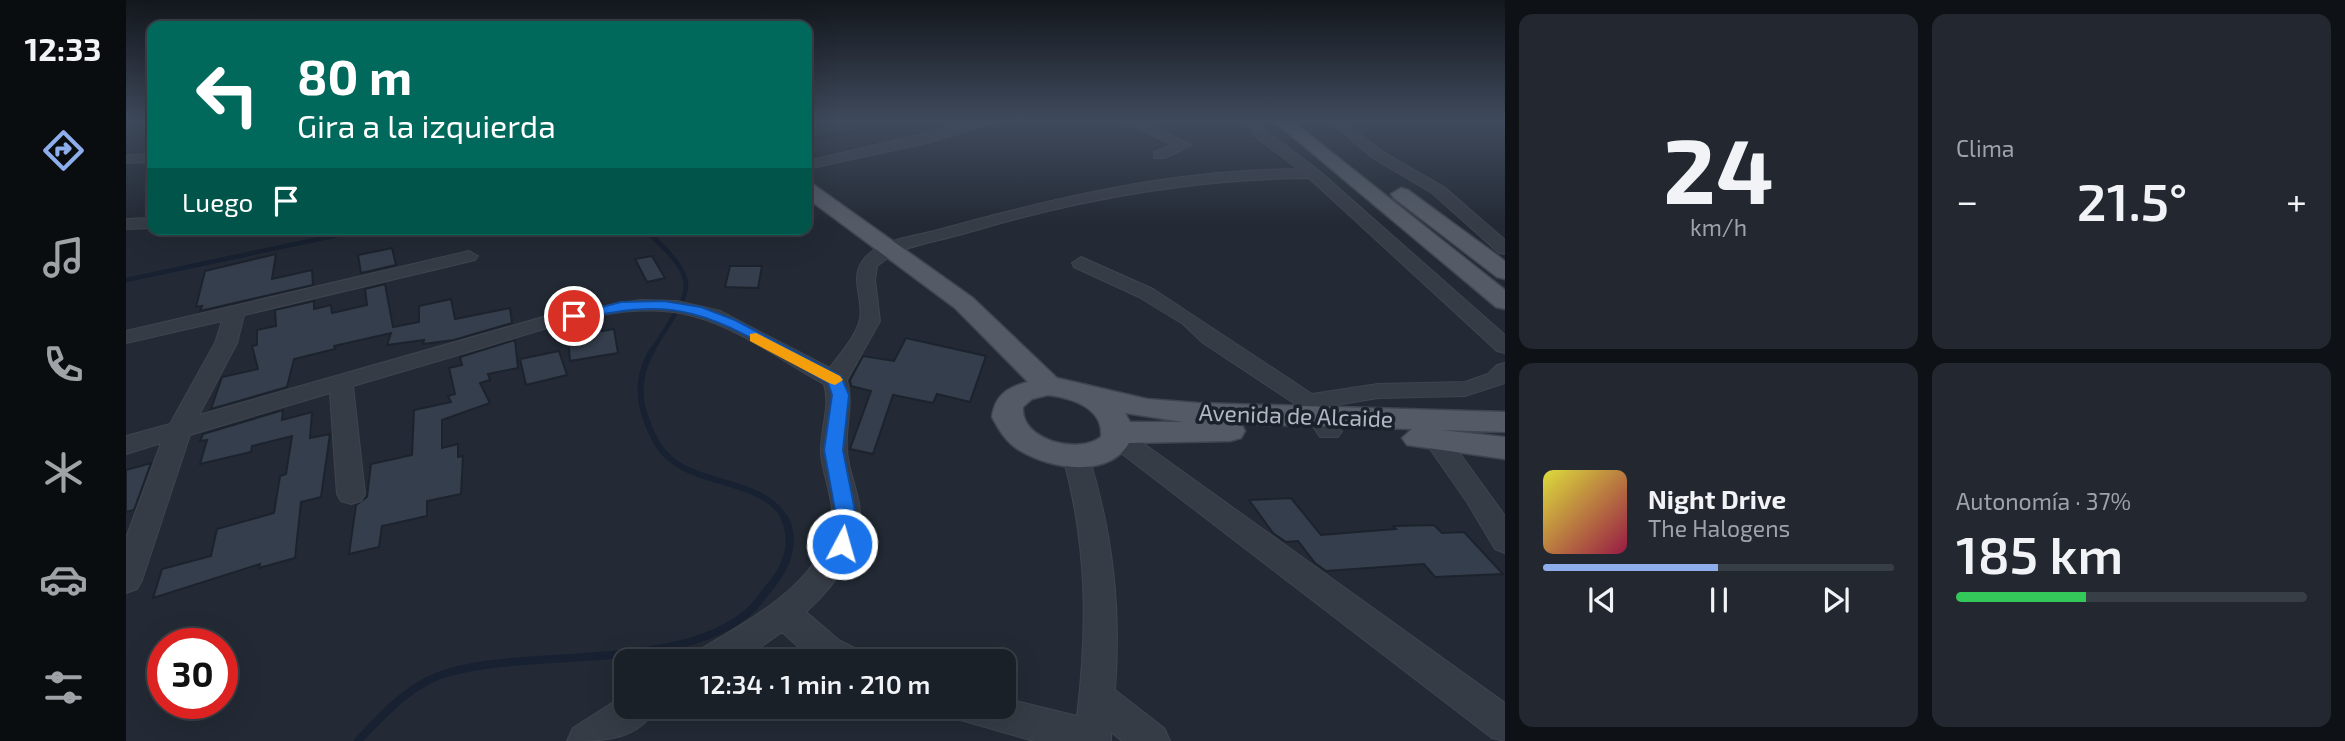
<!DOCTYPE html>
<html lang="es">
<meta charset="utf-8">
<style>
body{margin:0;font-family:"Exo 2",sans-serif;background:#232830;color:#f1f3f6;height:100vh;display:flex;flex-direction:column;font-size:26px;white-space:nowrap}
*{box-sizing:border-box;margin:0}
p{font-size:23px;color:#9fa3a8}
.icon{flex:none;width:38px;height:38px;fill:none;stroke:currentColor;stroke-width:2;stroke-linecap:round;stroke-linejoin:round}
.map{position:relative;flex:1;overflow:hidden}
.panel{display:flex;flex-direction:column;gap:14px;padding:14px;background:#0e1216;width:840px}
.panel>*{flex:none}
.hud{position:absolute;left:21px;top:21px;width:665px;height:214px;border-radius:14px;box-shadow:0 7px 28px #0002,0 0 0 2px #383e45;background:#00695c;color:#fff;overflow:hidden}
.speed{position:absolute;left:21px;top:628px;display:flex;gap:14px;font-size:35px;font-weight:700;text-align:center}
.speed>*{display:grid;place-content:center;width:91px;height:91px;border-radius:50%;background:#1a2028;box-shadow:0 7px 28px #0002,0 0 0 2px #383e45;line-height:1}
.speed .limit{border:10px solid #d22;background:#fff;color:#111}
.pin{position:absolute;display:grid;place-items:center;width:60px;height:60px;color:#fff;margin:-30px;border:4px solid #fff;border-radius:50%;box-shadow:0 2px 7px #0007}
.me{position:absolute;width:77px;margin:-38px;rotate:6deg;stroke-linejoin:round;filter:drop-shadow(0 0 5px #0008)}
.turn{display:flex;align-items:center;gap:24px;height:147px;padding:0 35px;font-size:32px}
.turn .icon{width:91px;height:91px;stroke-width:2.5}
.turn b{display:block;font-size:49px;line-height:60px}
.then{display:flex;align-items:center;height:66px;padding:0 35px;background:#0003;gap:14px;font-size:26px}
.big{font-size:52px;font-weight:600;line-height:1.1}
.panel .card{flex:1;display:flex;flex-direction:column;justify-content:center;gap:10px;min-width:0;padding:0 24px;border-radius:14px;background:#232830}
.panel .dial{align-items:center;gap:0}
.dial b{font-size:91px;line-height:1}
.song{display:flex;align-items:center;gap:21px}
.cover{width:84px;height:84px;border-radius:10px;background:linear-gradient(135deg,hsl(60 70% 55%),hsl(340 70% 35%))}
.played{height:7px;border-radius:4px;background:linear-gradient(90deg,#8dadeb 50%,#383e45 50%)}
.keys{display:flex;justify-content:space-around;direction:ltr}
.heat{display:flex;justify-content:space-between;align-items:center;font-size:38px;direction:ltr}
.charge{height:10px;border-radius:5px;background:linear-gradient(90deg,#34c759 37%,#383e45 0)}
.panel .tiles{flex:1;display:grid;gap:14px;grid-template-columns:repeat(2,1fr)}
.trip{position:absolute;left:488px;top:649px;width:402px;height:70px;border-radius:14px;background:#1a2028;box-shadow:0 7px 28px #0002,0 0 0 2px #383e45;font-weight:600;line-height:70px;text-align:center}
main{display:flex;flex:1;min-height:0}
.tabs{display:flex;flex-direction:column;width:126px;justify-content:space-around;align-items:center;background:#0a0d10;color:#9fa3a8}
.tabs .icon{width:49px;height:49px}
.tabs .selected{color:#8dadeb}
.tabs b{font-size:32px;color:#f1f3f6}
.map>svg:first-child{display:block}
.lines{fill:none;stroke-linecap:round;stroke-linejoin:round}
.stream-far3{stroke:#182131;stroke-width:3.5}
.stream-far2{stroke:#182131;stroke-width:4.5}
.stream-far1{stroke:#182131;stroke-width:6}
.stream{stroke:#182131;stroke-width:8}
.building{fill:#353e4c;stroke:#1d232d;stroke-width:2}
.minor-casing{stroke:#3f454f;stroke-width:2}
.major-casing{stroke:#3f454f;stroke-width:3}
.minor{fill:#363c46;fill-rule:evenodd}
.major{fill:#545b66;fill-rule:evenodd}
.route{fill:#1a73e8;stroke:#114b97;stroke-width:2}
.slow{fill:#f59e0b}
.labels{text-anchor:middle;stroke-width:7;stroke-linejoin:round;paint-order:stroke}
.street-label{font-size:23px;fill:#b1b7c2;stroke:#1b212b}
</style>
<main>
<nav class="tabs">
<b>12:33</b>
<svg class="icon selected" aria-label="directions" viewBox="0 0 24 24"><path d="M12 3l9 9-9 9-9-9zM9 14v-3h6M13 9l2 2-2 2"/></svg>
<svg class="icon" aria-label="music" viewBox="0 0 24 24"><path d="M9 18V5l10-2v13"/><circle cx="6" cy="18" r="3"/><circle cx="16" cy="16" r="3"/></svg>
<svg class="icon" aria-label="phone" viewBox="0 0 24 24"><path d="M5 4h4l2 5-3 2q2 4 5 5l2-3 5 2v4C11 20 4 13 5 4z"/></svg>
<svg class="icon" aria-label="climate" viewBox="0 0 24 24"><path d="M12 3v18M4 7l16 10M4 17L20 7"/></svg>
<svg class="icon" aria-label="car" viewBox="0 0 24 24"><path d="M5 17H2v-5l4-1 3-4h7l3 4 3 1v5h-3M9 17h6M6 11h13"/><circle cx="7" cy="17" r="2"/><circle cx="17" cy="17" r="2"/></svg>
<svg class="icon" aria-label="filters" viewBox="0 0 24 24"><path d="M4 7h16M4 17h16"/><circle cx="9" cy="7" r="2"/><circle cx="15" cy="17" r="2"/></svg>
</nav>
<div class="map">
<svg width="1379" height="741" viewBox="0 0 1379 741">
<rect width="100%" height="100%" fill="#232a35"/>
<g class="lines">
<path class="stream-far3" d="M681,140L722,133L754,121"/>
<path class="stream-far2" d="M519,229C580,287 565,286 526,351
M0,280L240,229"/>
<path class="stream-far1" d="M527,349C514,369 511,394 519,416C524,430 529,443 539,454C571,488 637,477 660,520"/>
<path class="stream" d="M232,741C258,713 286,682 324,672C411,648 561,672 627,608C634,600 640,591 647,583C662,564 669,541 659,519"/>
</g>
<path class="building" d="M266,248L270,265L235,273L232,255Z
M150,254L146,279L186,270L187,285L74,311L76,306L70,307L79,271Z
M526,256L539,278L521,282L509,259Z
M604,266H636L632,288L599,287Z
M259,284L267,327L293,322V306L325,299L329,319L384,308L386,323L328,340L297,344L298,340L261,345L265,333L208,346L209,349L168,359L161,387L85,409L96,377L132,369L126,346L131,345V330L150,326L149,310L188,301V309L205,305L206,313L241,305L239,289Z
M474,318L476,331L488,329L492,353L444,361L441,325Z
M780,338L860,356L844,402L811,394L807,403L767,395L747,454L724,449L745,391L725,386L724,380L737,356L768,361Z
M389,340L392,368L362,374L364,380L354,383L364,403L316,420V448L332,444V457L337,456L335,494L301,501V516L256,526L253,547L223,554L230,505L241,497L245,464L286,455L288,410L325,402L322,396L329,394L323,368L336,365L334,357Z
M433,351L441,375L400,385L394,359Z
M157,410L156,420L186,412L184,438L204,434L195,497L175,502L169,558L133,568L134,564L27,598L36,569L85,556L91,529L148,513L154,476L160,474L166,436L126,446L125,452L74,464L81,440L74,441L77,434Z
M25,463L8,510L0,512V470Z
M1165,498L1195,535L1270,529L1267,526L1308,525L1316,533L1338,532L1377,574L1309,577L1298,564L1200,571L1189,563L1172,541L1160,542L1147,533L1123,500Z"/>
<g class="lines">
<defs>
<path id="minor" d="M852,121H872L801,143L681,169V161Z
M996,121H1013L1066,145L1038,158H1028V152L1047,145Z
M1120,121H1132L1139,130L1192,170L1379,335V353L1371,351L1183,178C1066,179 953,199 840,233C816,240 791,244 768,253L751,266L749,280L754,321L721,380C728,404 719,426 721,450C722,469 730,486 733,504C740,546 709,585 680,612L714,641L735,651L740,662H689L656,632L613,662H567L572,651C622,620 700,582 706,516C707,494 696,474 695,453C694,429 705,407 698,384C655,361 614,328 567,316C499,298 423,328 359,347C315,360 271,373 227,386L239,494L235,501L225,504L215,501L211,494L204,393L64,435L16,580L11,589L0,593V538L35,443L0,454V436L44,424L89,343L96,321L0,343V331L343,251L352,256L349,260L118,315L111,343L73,415L417,317L514,300L551,301L594,311L704,368C714,353 730,337 734,319C738,297 722,277 739,258C756,238 789,237 812,230C931,197 1048,170 1172,169L1129,136Z
M1203,121H1217L1257,152L1318,187L1379,240V254L1373,253L1306,193L1247,158Z
M26,154V162L0,163V155Z
M26,218V228L0,229V219Z
M955,257L1027,289L1186,394L1252,384L1339,382L1362,374L1371,365L1379,363V383L1339,396L1252,398L1198,407L1216,431L1212,437H1194L1174,407L1077,343L1057,324L1013,297L948,267L946,263Z
M991,428L1000,431L1379,703V741L1366,738L982,443L978,437L982,431Z
M1310,430L1319,433L1379,516V553L1369,549L1341,502L1297,439L1301,433Z
M950,448L959,451L963,457C987,535 995,609 989,690L1038,728L1044,741H996L985,732V741H908L831,719L826,707H878V698L951,716C962,627 961,544 937,457L941,451Z
M500,694V707H530C513,741 476,741 441,741L447,728Z"/>
<path id="major" d="M1148,121H1166L1379,290V309L1370,307Z
M681,183L688,185L847,298L931,378L1021,399L1072,403L1379,412V432L1315,430L1379,437V459L1281,445L1276,438L1286,429L1115,424L1119,431L1115,438L1104,441L1003,443C982,479 924,469 893,450C880,442 873,430 866,417C869,395 882,387 902,382L829,308L681,198ZM922,395C946,398 978,408 975,437C952,455 894,440 897,407L906,399ZM999,413L1057,422H1004Z
M1275,188L1282,190L1379,261V279L1371,277L1268,198L1265,194Z"/>
</defs>
<use href="#minor" class="minor-casing"/>
<use href="#major" class="major-casing"/>
<use href="#minor" class="minor"/>
<use href="#major" class="major"/>
</g>
<linearGradient id="sky" x2="0" y2="1"><stop stop-color="#13171d"/><stop offset="0.54" stop-color="#3f4a5c"/><stop offset="1" stop-color="#3f4a5c" stop-opacity="0"/></linearGradient>
<rect width="1379" height="225" fill="url(#sky)"/>
<path class="route" d="M538,301L575,307L609,320L715,376L723,395L717,450L730,516L723,549H708L705,544L710,516L698,450L706,395L702,383C659,359 614,326 566,314C527,303 486,312 448,320L441,316L495,302Z"/>
<path class="slow" d="M630,333L714,376L717,380L709,385L703,383L624,341V334Z"/>
<g class="labels">
<g class="street-label">
<text transform="translate(1170 416) rotate(2)" y="8">Avenida de Alcaide</text>
</g>
</g>
</svg>
<div class="speed"><div class="limit">30</div></div>
<div class="pin" style="left:448px;top:316px;background:#d93025"><svg class="icon" aria-label="arrive" viewBox="0 0 24 24"><path d="M6 21V4h12l-3 4 3 4H6"/></svg></div>
<svg class="me" style="left:716px;top:544px" viewBox="-20 -20 40 40"><circle r="17" fill="#1a73e8" stroke="#fff" stroke-width="3"/><path d="M0-11L8 9 0 5-8 9z" fill="#fff"/></svg>
<div class="trip">12:34 · 1 min · 210 m</div>
<div class="hud">
<div class="turn"><svg class="icon" aria-label="left" viewBox="0 0 24 24"><path d="M17 20v-9H6M10 6l-5 5 5 5"/></svg><div><b>80 m</b>Gira a la izquierda</div></div>
<div class="then">Luego<svg class="icon" aria-label="arrive" viewBox="0 0 24 24"><path d="M6 21V4h12l-3 4 3 4H6"/></svg></div>
</div>
</div>
<section class="panel">
<div class="tiles">
<div class="card dial"><b>24</b><p>km/h</p></div>
<div class="card"><p>Clima</p>
<div class="heat"><a>−</a><b class="big">21.5°</b><a>+</a></div>
</div>
<div class="card">
<div class="song"><i class="cover"></i><div><b>Night Drive</b><p>The Halogens</p></div></div>
<div class="played"></div>
<div class="keys"><svg class="icon" aria-label="previous" viewBox="0 0 24 24"><path d="M18 5L8 12l10 7zM5 5v14"/></svg><svg class="icon" aria-label="pause" viewBox="0 0 24 24"><path d="M8 5v14M16 5v14"/></svg><svg class="icon" aria-label="next" viewBox="0 0 24 24"><path d="M6 5l10 7-10 7zM19 5v14"/></svg></div>
</div>
<div class="card"><p>Autonomía · 37%</p><b class="big">185 km</b><div class="charge"></div></div>
</div>
</section>
</main>
